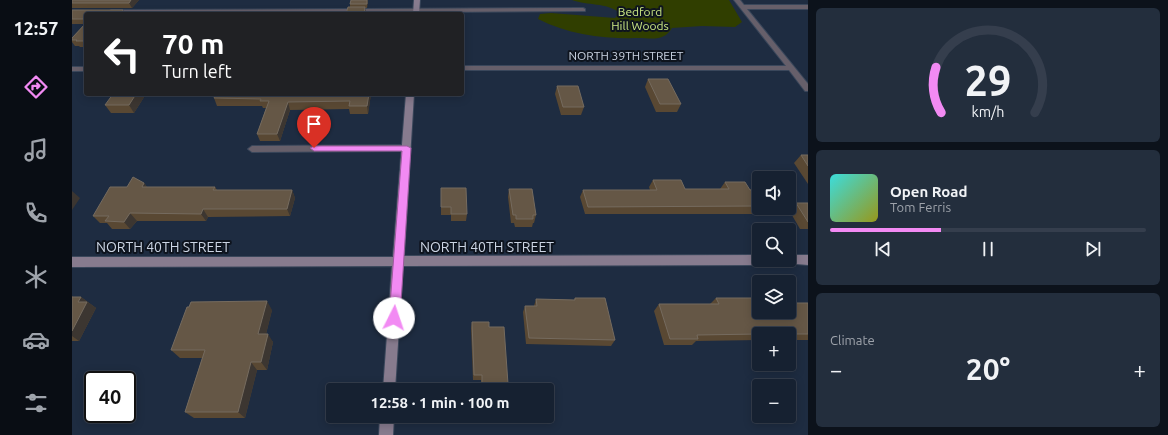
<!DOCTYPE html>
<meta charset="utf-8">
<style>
body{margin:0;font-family:Ubuntu,sans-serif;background:#232e3d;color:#f1f3f6;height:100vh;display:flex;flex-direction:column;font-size:15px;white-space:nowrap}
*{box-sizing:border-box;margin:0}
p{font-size:13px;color:#9ea3ab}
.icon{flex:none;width:22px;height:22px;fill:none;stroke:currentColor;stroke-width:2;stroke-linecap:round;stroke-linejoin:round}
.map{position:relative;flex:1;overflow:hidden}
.details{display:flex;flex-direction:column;gap:8px;padding:8px;background:#0c121b;width:360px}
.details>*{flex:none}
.banner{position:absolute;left:12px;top:12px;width:380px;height:84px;border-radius:4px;box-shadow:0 2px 10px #0003,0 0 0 1px #353e4d;background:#202124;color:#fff;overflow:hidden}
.controls{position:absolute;left:680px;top:171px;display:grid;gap:8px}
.controls a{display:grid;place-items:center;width:44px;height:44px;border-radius:4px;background:#162131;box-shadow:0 2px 10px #0003,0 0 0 1px #353e4d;font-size:20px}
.speed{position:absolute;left:12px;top:371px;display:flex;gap:8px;font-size:20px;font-weight:700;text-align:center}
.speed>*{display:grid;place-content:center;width:52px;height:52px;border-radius:50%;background:#162131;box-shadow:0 2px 10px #0003,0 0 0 1px #353e4d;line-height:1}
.speed .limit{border:2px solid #111;border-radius:6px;background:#fff;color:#111}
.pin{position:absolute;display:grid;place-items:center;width:34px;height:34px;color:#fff;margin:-41px -17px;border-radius:50% 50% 50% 0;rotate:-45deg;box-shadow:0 0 4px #0007}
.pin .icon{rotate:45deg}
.me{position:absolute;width:44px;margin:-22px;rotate:4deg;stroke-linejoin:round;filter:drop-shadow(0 0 3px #0008)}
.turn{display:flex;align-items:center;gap:14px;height:84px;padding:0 12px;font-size:18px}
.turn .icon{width:52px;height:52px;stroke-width:2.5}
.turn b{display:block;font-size:28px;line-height:34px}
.big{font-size:30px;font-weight:700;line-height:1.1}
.details .widget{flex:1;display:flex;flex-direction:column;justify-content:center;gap:6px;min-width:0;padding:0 14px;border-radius:6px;background:#232e3d}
.details .dial{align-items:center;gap:0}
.dial svg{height:104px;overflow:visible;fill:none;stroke:#353e4d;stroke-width:7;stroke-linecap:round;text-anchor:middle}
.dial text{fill:#f1f3f6;stroke:none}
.song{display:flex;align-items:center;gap:12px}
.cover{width:48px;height:48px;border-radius:6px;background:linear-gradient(135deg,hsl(180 70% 55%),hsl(60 70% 35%))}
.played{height:4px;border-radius:2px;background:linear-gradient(90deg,#f28af3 35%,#353e4d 35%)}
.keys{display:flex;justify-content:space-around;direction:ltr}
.heat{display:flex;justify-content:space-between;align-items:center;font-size:22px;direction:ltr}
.trip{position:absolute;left:254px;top:383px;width:228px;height:40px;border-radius:4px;background:#162131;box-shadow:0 2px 10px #0003,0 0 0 1px #353e4d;font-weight:700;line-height:40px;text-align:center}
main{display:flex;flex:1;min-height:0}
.dock{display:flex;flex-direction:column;width:72px;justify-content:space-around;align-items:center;background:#090d14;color:#9ea3ab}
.dock .icon{width:28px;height:28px}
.dock .selected{color:#f28af3}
.dock b{font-size:18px;color:#f1f3f6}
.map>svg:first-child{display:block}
.green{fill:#303e00}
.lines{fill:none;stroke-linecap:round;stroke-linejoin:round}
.lane-casing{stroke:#3a475b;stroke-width:2}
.street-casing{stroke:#3a475b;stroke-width:2}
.secondary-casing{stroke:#3a475b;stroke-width:2}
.lane{fill:#665f6a;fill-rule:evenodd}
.street{fill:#665f6a;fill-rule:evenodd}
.secondary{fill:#877b8e;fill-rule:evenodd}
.wall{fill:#594833}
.shaded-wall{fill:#3c3631}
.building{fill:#655746;stroke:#756b5f}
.route{fill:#f28af3;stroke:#9d5a9e}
.labels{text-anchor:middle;stroke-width:4;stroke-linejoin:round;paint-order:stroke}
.far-park-label{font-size:12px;fill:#cbe884;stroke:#0e141e}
.far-street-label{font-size:12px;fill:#ccd5e4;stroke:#0e141e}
.street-label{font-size:14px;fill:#ccd5e4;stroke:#0e141e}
</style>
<main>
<nav class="dock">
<b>12:57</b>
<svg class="icon selected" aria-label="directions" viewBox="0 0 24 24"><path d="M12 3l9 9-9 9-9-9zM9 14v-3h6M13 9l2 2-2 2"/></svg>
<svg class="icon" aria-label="music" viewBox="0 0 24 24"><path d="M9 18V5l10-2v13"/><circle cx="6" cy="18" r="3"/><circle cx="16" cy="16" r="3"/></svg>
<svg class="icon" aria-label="phone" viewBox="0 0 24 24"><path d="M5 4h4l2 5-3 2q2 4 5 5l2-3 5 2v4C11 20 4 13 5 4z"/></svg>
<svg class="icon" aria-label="climate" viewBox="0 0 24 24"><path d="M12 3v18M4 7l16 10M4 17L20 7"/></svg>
<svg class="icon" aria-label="car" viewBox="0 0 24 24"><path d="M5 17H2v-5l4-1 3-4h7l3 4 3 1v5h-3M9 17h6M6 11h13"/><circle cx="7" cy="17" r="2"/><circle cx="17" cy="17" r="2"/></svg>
<svg class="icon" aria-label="filters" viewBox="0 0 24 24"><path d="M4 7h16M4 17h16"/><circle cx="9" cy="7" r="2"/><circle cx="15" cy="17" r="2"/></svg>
</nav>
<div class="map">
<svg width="736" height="435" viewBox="0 0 736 435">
<rect width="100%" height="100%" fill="#1e2c41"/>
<path class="green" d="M500,0H657L670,22L663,27L630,26L600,28C598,31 595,35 592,36C585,40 575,38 567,38C533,39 497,35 466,19L468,14L479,13L543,18L548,13C534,2 516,6 500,0Z"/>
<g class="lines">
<defs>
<path id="lane" d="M511,8L513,9V11L39,14L36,12L39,10Z
M335,145L339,148L335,151L180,152L176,149L180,146Z"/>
<path id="street" d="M662,0H668L672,5H736V9H675L736,84V91H733L717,70H390V66H714Z
M0,67H14V71H0Z"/>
<path id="secondary" d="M342,0H348L347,14H341Z
M334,94H342L332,256L687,255V260H692L691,263L687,265L331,266L323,390H311L320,266L0,267V257H321Z
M717,255H736V265L713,263L712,260H717Z
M308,416H322L321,435H307Z"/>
</defs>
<use href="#lane" class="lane-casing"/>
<use href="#street" class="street-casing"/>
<use href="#secondary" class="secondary-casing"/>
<use href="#lane" class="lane"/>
<use href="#street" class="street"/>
<use href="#secondary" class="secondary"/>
</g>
<path class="wall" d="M0,0H67L60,8H0Z
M296,0L295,8L278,7V4Z
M0,10L14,14V47H8L7,46H3L0,42V38L13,24H0Z
M576,79L609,104L605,112H584L573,87Z
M485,86L512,107L509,115H489L483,94Z
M74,94L62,113H39L33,105Z
M144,94H299L296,114H278L277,109L218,110L208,141H188L185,134L194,108H191L190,106H145L142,98Z
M729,155H736V184L722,163Z
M581,180L613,189H648L653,182L687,192V208H694L689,214H513L508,197L511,190H578L577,187Z
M72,183L75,187H143L145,190H220L223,198L218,216L136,217L134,221H65L58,229H40L35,223H28L21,216L55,187Z
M369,188L395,214L394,221H379V215H369Z
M437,189L464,215L462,223H461L460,227H443L442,223H439L436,197Z
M724,203H736V229H728L717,210Z
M0,296L1,297H9L24,308L7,341H0Z
M503,298L543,340L539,346L454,344L451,312L453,306H462L464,299L502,300Z
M644,298L687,312L736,303V340H717V334H687V340L624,341L620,345H592L582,311L587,304H638Z
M200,310L194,334L201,342L195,370H185L173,418H122L113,412L130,358H108L99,350Z
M400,322L417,327L436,384L435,389H409V380H401L399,328Z"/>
<path class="shaded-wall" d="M59,0H67L60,8L57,3Z
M295,0H296L295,8Z
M293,7L294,14H292Z
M51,10L53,14H47Z
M64,94H74L62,113L57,105Z
M297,94H299L296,114L295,106Z
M216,102L218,110L208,141L205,134Z
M72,183L78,191L70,187Z
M220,190L223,198L218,216L215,209Z
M0,191L8,198L0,210Z
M131,209L136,217L134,221L129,214Z
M58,213L65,221L58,229L52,222Z
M0,296L7,301L9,297L24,308L7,341L0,336Z
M195,301L200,310L192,342L186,334Z
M196,334L201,342L195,370L189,362Z
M179,362L185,370L173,418L166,412Z"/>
<path class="building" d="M0,0H59L57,3H0Z
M279,0H295V4H278Z
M276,7H293L292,14H274Z
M0,10H51L47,14H14V19H0Z
M14,23V41H4L5,40H0V38Z
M576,79H596L609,104H588Z
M485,86H506L512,107H491Z
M41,94H64L57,105H33Z
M144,94H297L295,106H277L278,101L216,102L205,134H185L197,101H188L189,99L142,98Z
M729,155H736V166Z
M61,177L72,183L70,187H143L141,190H220L215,209H131L129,214L58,213L52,222L33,221L37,216H21L38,187H55Z
M581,180H609L613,189H657L653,182H673L678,190H686L687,192V206L516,207L511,190H585Z
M369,188H394L395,214H379V207H369Z
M437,189H460L464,215H461V219H444V215H441Z
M724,203H736V222Z
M0,297H9L6,302H15L0,331Z
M503,298H533L543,340L457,338L453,306H465L464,299L503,300Z
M644,298H687V312H717V303H736V334H687L625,335L626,339H598L587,304H647Z
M195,301L186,334H196L189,362H179L166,412H113L133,350H99L115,307H117L119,302Z
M400,322H417V327H432L436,384H410V375H402Z"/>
<path class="route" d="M242,146H335L339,148L328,318L326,322L322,323L319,322L317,318L330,151H242L238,148Z"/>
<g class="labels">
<g class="far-park-label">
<text x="568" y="16">Bedford<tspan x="568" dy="14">Hill Woods</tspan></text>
</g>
<g class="far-street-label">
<text x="554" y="60">NORTH 39TH STREET</text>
</g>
<g class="street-label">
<text x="91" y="252">NORTH 40TH STREET</text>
<text x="415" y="252">NORTH 40TH STREET</text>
</g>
</g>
</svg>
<div class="controls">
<a><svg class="icon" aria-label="sound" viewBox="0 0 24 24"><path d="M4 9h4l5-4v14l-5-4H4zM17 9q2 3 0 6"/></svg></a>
<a><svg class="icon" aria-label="search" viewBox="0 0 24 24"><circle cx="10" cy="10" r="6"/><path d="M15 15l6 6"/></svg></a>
<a><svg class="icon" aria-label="layers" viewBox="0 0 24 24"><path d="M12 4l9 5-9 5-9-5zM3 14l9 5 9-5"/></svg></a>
<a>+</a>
<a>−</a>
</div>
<div class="speed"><div class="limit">40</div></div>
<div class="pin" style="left:242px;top:148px;background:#d93025"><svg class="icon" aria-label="arrive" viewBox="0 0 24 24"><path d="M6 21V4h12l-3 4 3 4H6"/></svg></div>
<svg class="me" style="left:322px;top:318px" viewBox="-20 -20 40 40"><circle r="19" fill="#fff"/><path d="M0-13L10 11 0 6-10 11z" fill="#f28af3"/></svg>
<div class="trip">12:58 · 1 min · 100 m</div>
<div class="banner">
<div class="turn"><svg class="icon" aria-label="left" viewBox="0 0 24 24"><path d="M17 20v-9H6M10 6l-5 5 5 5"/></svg><div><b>70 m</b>Turn left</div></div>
</div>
</div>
<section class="details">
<div class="widget dial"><svg viewBox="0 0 100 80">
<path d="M14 69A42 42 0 1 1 86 69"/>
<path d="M14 69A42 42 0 0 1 10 34" stroke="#f28af3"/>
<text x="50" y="56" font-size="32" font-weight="700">29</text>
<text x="50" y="72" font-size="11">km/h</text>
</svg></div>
<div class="widget">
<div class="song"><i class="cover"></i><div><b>Open Road</b><p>Tom Ferris</p></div></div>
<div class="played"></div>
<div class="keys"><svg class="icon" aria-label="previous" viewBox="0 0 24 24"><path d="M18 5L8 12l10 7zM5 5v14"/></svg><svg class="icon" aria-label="pause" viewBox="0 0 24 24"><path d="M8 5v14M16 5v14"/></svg><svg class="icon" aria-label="next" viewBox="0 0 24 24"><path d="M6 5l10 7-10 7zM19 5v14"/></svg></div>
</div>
<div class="widget"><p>Climate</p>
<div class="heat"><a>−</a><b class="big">20°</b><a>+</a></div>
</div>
</section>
</main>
